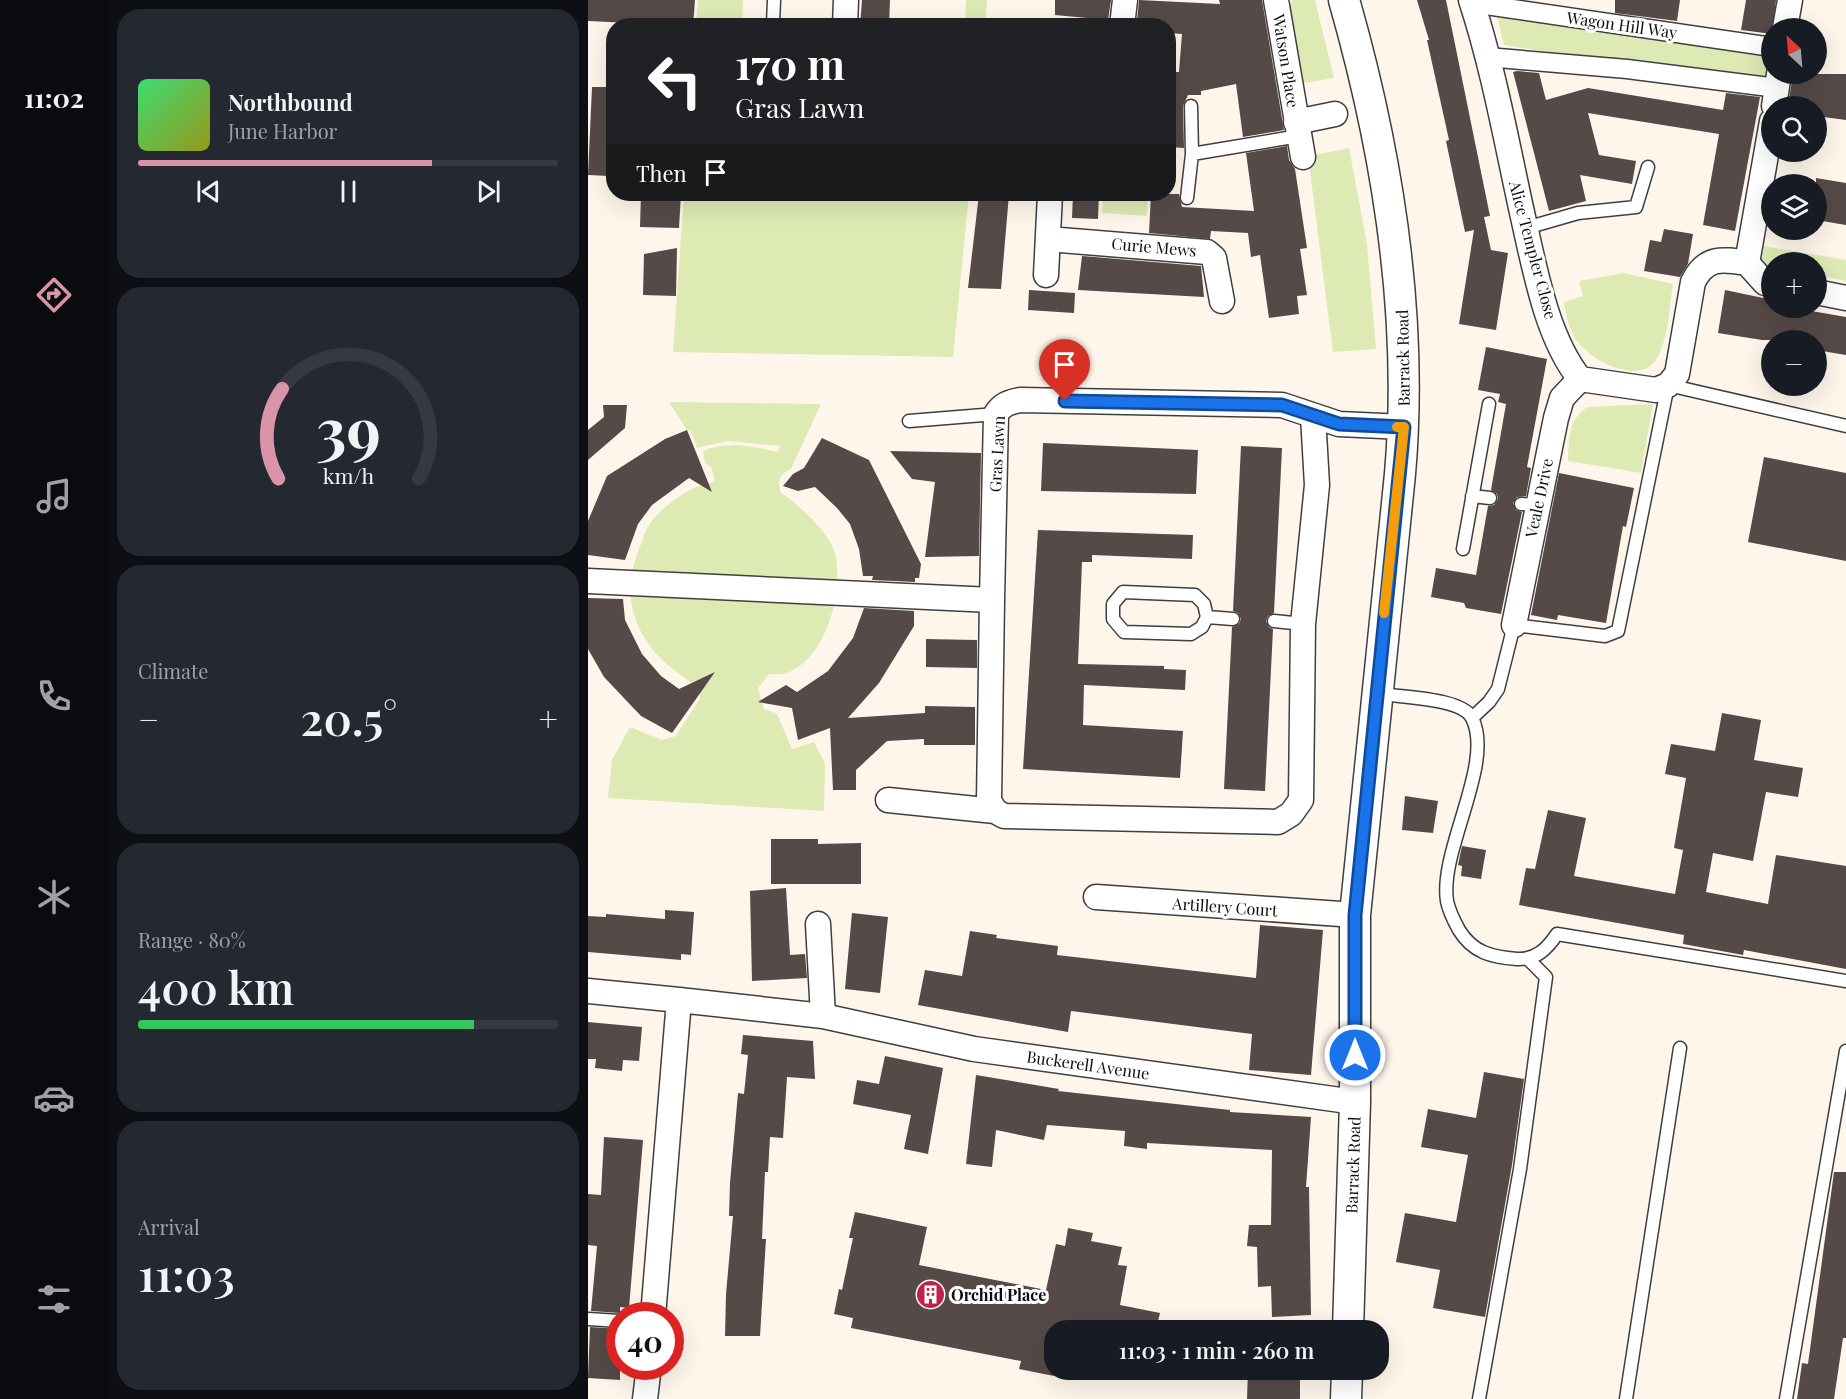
<!DOCTYPE html>
<meta charset="utf-8">
<style>
body{margin:0;font-family:"Playfair Display",serif;background:#242831;color:#f1f3f6;height:100vh;display:flex;flex-direction:column;font-size:22px;white-space:nowrap}
*{box-sizing:border-box;margin:0}
p{font-size:20px;color:#9ea1a6}
.icon{flex:none;width:33px;height:33px;fill:none;stroke:currentColor;stroke-width:2;stroke-linecap:round;stroke-linejoin:round}
.map{position:relative;flex:1;overflow:hidden}
.panel{display:flex;flex-direction:column;gap:9px;padding:9px;background:#0d0f14;width:480px}
.panel>*{flex:none}
.guide{position:absolute;left:18px;top:18px;width:570px;height:183px;border-radius:24px;box-shadow:0 6px 24px #0002;background:#202124;color:#fff;overflow:hidden}
.needle{width:39px;rotate:334deg}
.tools{position:absolute;left:1173px;top:18px;display:grid;gap:12px}
.tools a{display:grid;place-items:center;width:66px;height:66px;border-radius:50%;background:#171b24;box-shadow:0 6px 24px #0002;font-size:30px}
.speed{position:absolute;left:18px;top:1302px;display:flex;gap:12px;font-size:30px;font-weight:700;text-align:center}
.speed>*{display:grid;place-content:center;width:78px;height:78px;border-radius:50%;background:#171b24;box-shadow:0 6px 24px #0002;line-height:1}
.speed .limit{border:9px solid #d22;background:#fff;color:#111}
.pin{position:absolute;display:grid;place-items:center;width:51px;height:51px;color:#fff;margin:-62px -26px;border-radius:50% 50% 50% 0;rotate:-45deg;box-shadow:0 0 6px #0007}
.pin .icon{rotate:45deg}
.me{position:absolute;width:66px;margin:-33px;rotate:0deg;stroke-linejoin:round;filter:drop-shadow(0 0 4px #0008)}
.turn{display:flex;align-items:center;gap:21px;height:126px;padding:0 30px;font-size:27px}
.turn .icon{width:78px;height:78px;stroke-width:2.5}
.turn b{display:block;font-size:42px;line-height:51px}
.then{display:flex;align-items:center;height:57px;padding:0 30px;background:#0003;gap:12px;font-size:22px}
.big{font-size:45px;font-weight:600;line-height:1.1}
.panel .card{flex:1;display:flex;flex-direction:column;justify-content:center;gap:9px;min-width:0;padding:0 21px;border-radius:24px;background:#242831}
.panel .dial{align-items:center;gap:0}
.dial svg{height:156px;overflow:visible;fill:none;stroke:#363941;stroke-width:7;stroke-linecap:round;text-anchor:middle}
.dial text{fill:#f1f3f6;stroke:none}
.song{display:flex;align-items:center;gap:18px}
.cover{width:72px;height:72px;border-radius:9px;background:linear-gradient(135deg,hsl(140 70% 55%),hsl(60 70% 35%))}
.played{height:6px;border-radius:3px;background:linear-gradient(90deg,#da94aa 70%,#363941 70%)}
.keys{display:flex;justify-content:space-around;direction:ltr}
.heat{display:flex;justify-content:space-between;align-items:center;font-size:33px;direction:ltr}
.charge{height:9px;border-radius:4px;background:linear-gradient(90deg,#34c759 80%,#363941 0)}
.trip{position:absolute;left:456px;top:1320px;width:345px;height:60px;border-radius:24px;background:#171b24;box-shadow:0 6px 24px #0002;font-weight:600;line-height:60px;text-align:center}
main{display:flex;flex:1;min-height:0}
.tabs{display:flex;flex-direction:column;width:108px;justify-content:space-around;align-items:center;background:#090b0e;color:#9ea1a6}
.tabs .icon{width:42px;height:42px}
.tabs .selected{color:#da94aa}
.tabs b{font-size:27px;color:#f1f3f6}
.map>svg:first-child{display:block}
.green{fill:#ddeab4}
.building{fill:#554a48}
.lines{fill:none;stroke-linecap:round;stroke-linejoin:round}
.service-casing{stroke:#3f3f3f;stroke-width:15}
.pedestrian-casing{stroke:#3f3f3f;stroke-width:21}
.minor-casing{stroke:#3f3f3f;stroke-width:27}
.tertiary-casing{stroke:#3f3f3f;stroke-width:33}
.service{stroke:#fff;stroke-width:12}
.pedestrian{stroke:#fff;stroke-width:18}
.minor{stroke:#fff;stroke-width:24}
.tertiary{stroke:#fff;stroke-width:30}
.route-casing{stroke:#114b97;stroke-width:15}
.route{stroke:#1a73e8;stroke-width:10}
.slow{stroke:#f59e0b;stroke-width:10}
.labels{text-anchor:middle;stroke-width:6;stroke-linejoin:round;paint-order:stroke}
.street-label{font-size:16px;fill:#0c0c0c;stroke:#fff}
.poi-label{font-size:16px;font-weight:bold;fill:#0c0c0c;stroke:#fff;text-anchor:start}
</style>
<main>
<nav class="tabs">
<b>11:02</b>
<svg class="icon selected" aria-label="directions" viewBox="0 0 24 24"><path d="M12 3l9 9-9 9-9-9zM9 14v-3h6M13 9l2 2-2 2"/></svg>
<svg class="icon" aria-label="music" viewBox="0 0 24 24"><path d="M9 18V5l10-2v13"/><circle cx="6" cy="18" r="3"/><circle cx="16" cy="16" r="3"/></svg>
<svg class="icon" aria-label="phone" viewBox="0 0 24 24"><path d="M5 4h4l2 5-3 2q2 4 5 5l2-3 5 2v4C11 20 4 13 5 4z"/></svg>
<svg class="icon" aria-label="climate" viewBox="0 0 24 24"><path d="M12 3v18M4 7l16 10M4 17L20 7"/></svg>
<svg class="icon" aria-label="car" viewBox="0 0 24 24"><path d="M5 17H2v-5l4-1 3-4h7l3 4 3 1v5h-3M9 17h6M6 11h13"/><circle cx="7" cy="17" r="2"/><circle cx="17" cy="17" r="2"/></svg>
<svg class="icon" aria-label="filters" viewBox="0 0 24 24"><path d="M4 7h16M4 17h16"/><circle cx="9" cy="7" r="2"/><circle cx="15" cy="17" r="2"/></svg>
</nav>
<section class="panel">
<div class="card">
<div class="song"><i class="cover"></i><div><b>Northbound</b><p>June Harbor</p></div></div>
<div class="played"></div>
<div class="keys"><svg class="icon" aria-label="previous" viewBox="0 0 24 24"><path d="M18 5L8 12l10 7zM5 5v14"/></svg><svg class="icon" aria-label="pause" viewBox="0 0 24 24"><path d="M8 5v14M16 5v14"/></svg><svg class="icon" aria-label="next" viewBox="0 0 24 24"><path d="M6 5l10 7-10 7zM19 5v14"/></svg></div>
</div>
<div class="card dial"><svg viewBox="0 0 100 80">
<path d="M14 69A42 42 0 1 1 86 69"/>
<path d="M14 69A42 42 0 0 1 16 23" stroke="#da94aa"/>
<text x="50" y="56" font-size="32" font-weight="700">39</text>
<text x="50" y="72" font-size="11">km/h</text>
</svg></div>
<div class="card"><p>Climate</p>
<div class="heat"><a>−</a><b class="big">20.5°</b><a>+</a></div>
</div>
<div class="card"><p>Range · 80%</p><b class="big">400 km</b><div class="charge"></div></div>
<div class="card"><p>Arrival</p><b class="big">11:03</b></div>
</section>
<div class="map">
<svg width="1258" height="1399" viewBox="0 0 1258 1399">
<rect width="100%" height="100%" fill="#fff6eb"/>
<path class="green" d="M110,0H155L154,25H108Z
M378,0H399L397,25H377Z
M705,0H727L746,78L710,84L698,11Z
M908,12L1183,52L1178,89L916,45Z
M761,148L779,244L788,349L745,352L722,171L727,155Z
M96,194H381L365,357L85,352Z
M515,194H560L559,216L514,213Z
M1169,245L1258,260V281L1229,275L1228,262H1184L1183,266L1172,264Z
M1036,273L1085,284C1081,307 1081,338 1069,358C1051,388 1000,359 987,338C980,326 978,315 976,302L995,296L991,281Z
M81,402L233,404L203,469C191,474 190,480 192,492C210,504 241,532 247,553C256,590 239,658 199,673C194,675 186,674 181,674L170,688L176,709L189,714L204,749L226,742L237,764L236,811L20,798L24,760L42,727L74,740L88,736L112,698L111,687C59,657 27,612 50,552C54,542 57,531 63,522C72,510 92,494 106,488C113,485 120,485 127,481L123,467L117,463L115,451C139,441 165,446 190,452L192,446L140,441L109,448L103,431L99,430Z
M1065,404L1053,473L980,461C981,439 980,419 1000,407Z"/>
<path class="building" d="M0,0H107L105,26L0,21Z
M274,0H302L301,26H272Z
M467,0H523L520,20L467,15Z
M551,0L632,4L631,0H674L696,130L655,137L648,84L613,91V95H600L595,106L596,148L580,147V72H591L594,34L580,33V26H561V23L549,22Z
M829,0H858L902,216L896,217L903,250L920,253L908,330L871,324L886,230L877,232L858,141L861,140L839,40H841Z
M1027,0H1092L1089,21L1027,13Z
M1158,0H1188L1184,34L1153,30Z
M929,71L951,73L958,100L1000,88L1135,110L1138,93L1172,97L1147,231L1115,225L1131,134L1000,113L1011,155L1048,161L1044,184L992,175L998,201L961,211L925,72Z
M1205,74H1258V120L1228,116V106H1200Z
M4,87H26L21,176L0,175Z
M699,146L701,160L707,169L719,248L712,249L719,295L709,296L711,314L681,318L672,255L663,257L660,233L623,231L622,239L561,233L563,194H591L594,207L666,211L658,153Z
M1228,178L1258,183V225L1228,220Z
M53,194H93L91,228L52,227Z
M391,194H421L413,289L380,288Z
M485,194H511L510,219L484,218Z
M1076,229L1105,234L1100,264L1092,277L1056,271L1062,240L1073,242Z
M89,248L88,296L55,295L56,254Z
M494,256L613,266L616,297L490,290Z
M441,290L487,293L486,313L440,310Z
M1137,290L1180,299L1184,308H1206L1258,317V355L1228,350V340H1174L1130,333Z
M898,347L959,359L939,467L943,468L938,496L929,497L925,503L928,510L934,512L913,614L878,608L876,603L843,597L848,568L888,575L900,506L906,505L910,499L909,494L903,490L918,404L910,402L912,394L890,390Z
M15,405H39L37,428L0,460V430L16,417Z
M99,430L124,492L101,478L64,505L50,524L37,560L0,555V521L19,476L77,439Z
M234,438L281,460L333,564L331,578H327V582L284,580L285,576H275L271,549L262,524L249,508L227,487L210,491L195,486L205,474L216,468Z
M455,443L610,450L608,494L453,491Z
M653,446L694,448L686,613L680,616L678,621L681,627L685,629L677,791L636,789L644,627L651,624L653,619L650,613L645,611Z
M302,451L393,453L391,556L337,557L347,482L324,479Z
M1176,457L1258,473V561L1160,542Z
M971,473L1046,488L1038,527L1035,526L1018,623L970,615L969,620L943,615Z
M450,530L605,535L604,559L504,555V562H494L490,664L576,666V669L598,670L597,690L496,685L495,725L595,731L592,778L435,769Z
M0,598L35,599L37,620L54,654L73,676L91,689L127,672L84,733L53,716L16,677L0,649Z
M276,608L326,611V626L291,683L260,718L337,713V706L387,707V745H336V739L299,741L268,770V790H245L242,728L210,740L204,708L170,702L198,685L209,692L240,671L265,638Z
M338,639L389,640V668L338,667Z
M1134,713L1173,720L1166,760L1215,768L1210,797L1178,792L1165,861L1125,853L1118,892L1180,904L1188,855L1258,866V969L1156,950L1155,955L1095,944L1096,935L931,905L938,868L947,869L960,810L998,818L986,876L1087,894L1095,850L1086,848L1098,778L1077,774L1083,744L1127,751Z
M817,796L850,801L845,833L814,830Z
M183,839H230V844L273,843V884H183Z
M874,846L898,850L893,879L873,876L874,866L870,865Z
M198,888L202,955L217,954L219,978L164,981L162,891Z
M77,910L106,912L103,955L93,954V960L0,952V916L18,917V914L77,919Z
M264,913L300,917L292,993L257,989Z
M672,925L735,930L723,1075L661,1070L664,1034L483,1011L480,1032L330,1005L337,970L374,976L382,931L409,935L408,938L470,946L469,955L668,978Z
M0,1022L54,1027L51,1061L35,1060L34,1071L7,1068L8,1059H0Z
M155,1035L225,1041L227,1079L199,1077L195,1138L182,1137L180,1172H177L174,1239H178L172,1336H137L138,1294L145,1216H141L142,1183L150,1093L156,1094L160,1055L153,1054Z
M297,1056L355,1068L340,1154L316,1149L323,1115L265,1104L269,1080L291,1084Z
M896,1072L936,1079L924,1165L897,1317L845,1308L852,1270L808,1262L817,1213L868,1222L880,1155L833,1147L840,1109L888,1118Z
M388,1075L471,1089L470,1091L642,1110V1112L723,1117L718,1187H721L723,1315L684,1317L683,1286L670,1287L669,1247L659,1246L661,1225H683L684,1150L559,1143V1149L536,1146L537,1131L459,1125L456,1140L408,1130L404,1167L378,1164Z
M16,1137L55,1140L41,1308L32,1307V1313L3,1311L9,1246L0,1245V1194L13,1195Z
M1246,1172H1258V1338H1255L1246,1399H1209L1214,1363L1220,1364Z
M267,1212L339,1227L331,1265L458,1290L468,1244L477,1246L480,1228L505,1233L503,1241L534,1247L530,1265L539,1266L532,1305L572,1313L568,1330H551L527,1325L526,1330H466V1376L431,1369L433,1361L263,1328L265,1318L246,1314L251,1289L254,1290L265,1238H261Z
M2,1327L32,1329V1380L0,1378Z
M660,1370H712V1399H659Z"/>
<g class="lines">
<defs>
<path id="service" d="M185,24L186,0
M603,106L604,154L711,136
M599,198L604,154
M938,228L990,213L1048,207L1060,167
M321,421L408,414
M884,496L902,498
M933,504L949,505
M875,549L901,404
M619,617L616,604L607,595L535,592L525,604V619L536,632L603,634L614,627L619,617L645,619
M686,621L715,624
M789,693C811,698 873,697 884,718C907,763 851,850 859,901C861,911 866,921 871,930C885,953 904,957 929,959C948,960 959,949 969,934L1258,981
M884,718L901,702L910,689L926,625L1017,636L1030,631L1080,385L1258,426
M0,1319L32,1321
M891,1399L932,1169L958,977L940,959
M1038,1399L1092,1048
M1198,1399L1258,1051"/>
<path id="pedestrian" d="M884,3L1184,47
M899,57L1039,69L1189,88"/>
<path id="minor" d="M688,0L715,157
M883,0C907,73 920,151 937,226C948,275 960,339 992,379L1068,390L1080,385L1089,374L1105,282C1118,256 1134,259 1159,263
M257,26L258,0
M534,26L537,0
M1197,28L1202,0
M1186,106L1191,74
M1184,121L1159,263L1177,283L1184,284
M708,122L747,114
M460,239L619,252L626,258L634,301
M458,275L462,194
M1228,292L1258,298
M0,581L404,600L401,801L407,811
M404,600L408,414C414,404 422,402 432,400L694,405L751,424L816,427
M926,625L968,418L974,398L992,379
M300,800L407,811L416,816L690,822L703,814L713,800L715,624L729,485L725,416
M508,897L767,915
M230,924L235,1016
M0,991L91,1000
M65,1316L91,1000L235,1016L386,1049L767,1102
M57,1399L61,1366"/>
<path id="tertiary" d="M756,0C800,154 826,314 812,474L767,915V1102L760,1330
M758,1399L759,1370"/>
</defs>
<use href="#service" class="service-casing"/>
<use href="#pedestrian" class="pedestrian-casing"/>
<use href="#minor" class="minor-casing"/>
<use href="#tertiary" class="tertiary-casing"/>
<use href="#service" class="service"/>
<use href="#pedestrian" class="pedestrian"/>
<use href="#minor" class="minor"/>
<use href="#tertiary" class="tertiary"/>
</g>
<g class="lines">
<defs>
<path id="route" d="M477,401L694,405L751,424L816,427L767,915V1055"/>
</defs>
<use href="#route" class="route-casing"/>
<use href="#route" class="route"/>
<path class="slow" d="M796,613L816,427H809"/>
</g>
<defs>
<symbol id="building-disc" viewBox="-11 -11 22 22"><circle r="9.5" fill="#bf214e" stroke="#fff"/><path d="M-4-6H4V6H1V3H-1V6H-4ZM-2.5-4.3h1.7v1.8h-1.7ZM.8-4.3h1.7v1.8H.8ZM-2.5-1h1.7V.8h-1.7ZM.8-1h1.7V.8H.8Z" fill="#fff"/></symbol>
</defs>
<g fill-rule="evenodd">
<use href="#building-disc" x="326" y="1278" width="33" height="33"/>
</g>
<g class="labels">
<g class="street-label">
<text transform="translate(1034 25) rotate(8)" y="6">Wagon Hill Way</text>
<text transform="translate(698 61) rotate(81)" y="6">Watson Place</text>
<text transform="translate(566 247) rotate(5)" y="6">Curie Mews</text>
<text transform="translate(945 250) rotate(75)" y="6">Alice Templer Close</text>
<text transform="translate(815 358) rotate(-91)" y="6">Barrack Road</text>
<text transform="translate(409 454) rotate(-87)" y="6">Gras Lawn</text>
<text transform="translate(951 498) rotate(-78)" y="6">Veale Drive</text>
<text transform="translate(637 907) rotate(4)" y="6">Artillery Court</text>
<text transform="translate(500 1065) rotate(8)" y="6">Buckerell Avenue</text>
<text transform="translate(765 1165) rotate(-88)" y="6">Barrack Road</text>
</g>
<g class="poi-label">
<text x="363" y="1301">Orchid Place</text>
</g>
</g>
</svg>
<div class="tools">
<a><svg class="needle" viewBox="-14 -14 28 28"><path d="M0-13l5 13h-10z" fill="#e53935"/><path d="M0 13l5-13h-10z" fill="#9ea1a6"/></svg></a>
<a><svg class="icon" aria-label="search" viewBox="0 0 24 24"><circle cx="10" cy="10" r="6"/><path d="M15 15l6 6"/></svg></a>
<a><svg class="icon" aria-label="layers" viewBox="0 0 24 24"><path d="M12 4l9 5-9 5-9-5zM3 14l9 5 9-5"/></svg></a>
<a>+</a>
<a>−</a>
</div>
<div class="speed"><div class="limit">40</div></div>
<div class="pin" style="left:477px;top:401px;background:#d93025"><svg class="icon" aria-label="arrive" viewBox="0 0 24 24"><path d="M6 21V4h12l-3 4 3 4H6"/></svg></div>
<svg class="me" style="left:767px;top:1055px" viewBox="-20 -20 40 40"><circle r="17" fill="#1a73e8" stroke="#fff" stroke-width="3"/><path d="M0-11L8 9 0 5-8 9z" fill="#fff"/></svg>
<div class="trip">11:03 · 1 min · 260 m</div>
<div class="guide">
<div class="turn"><svg class="icon" aria-label="left" viewBox="0 0 24 24"><path d="M17 20v-9H6M10 6l-5 5 5 5"/></svg><div><b>170 m</b>Gras Lawn</div></div>
<div class="then">Then<svg class="icon" aria-label="arrive" viewBox="0 0 24 24"><path d="M6 21V4h12l-3 4 3 4H6"/></svg></div>
</div>
</div>
</main>
